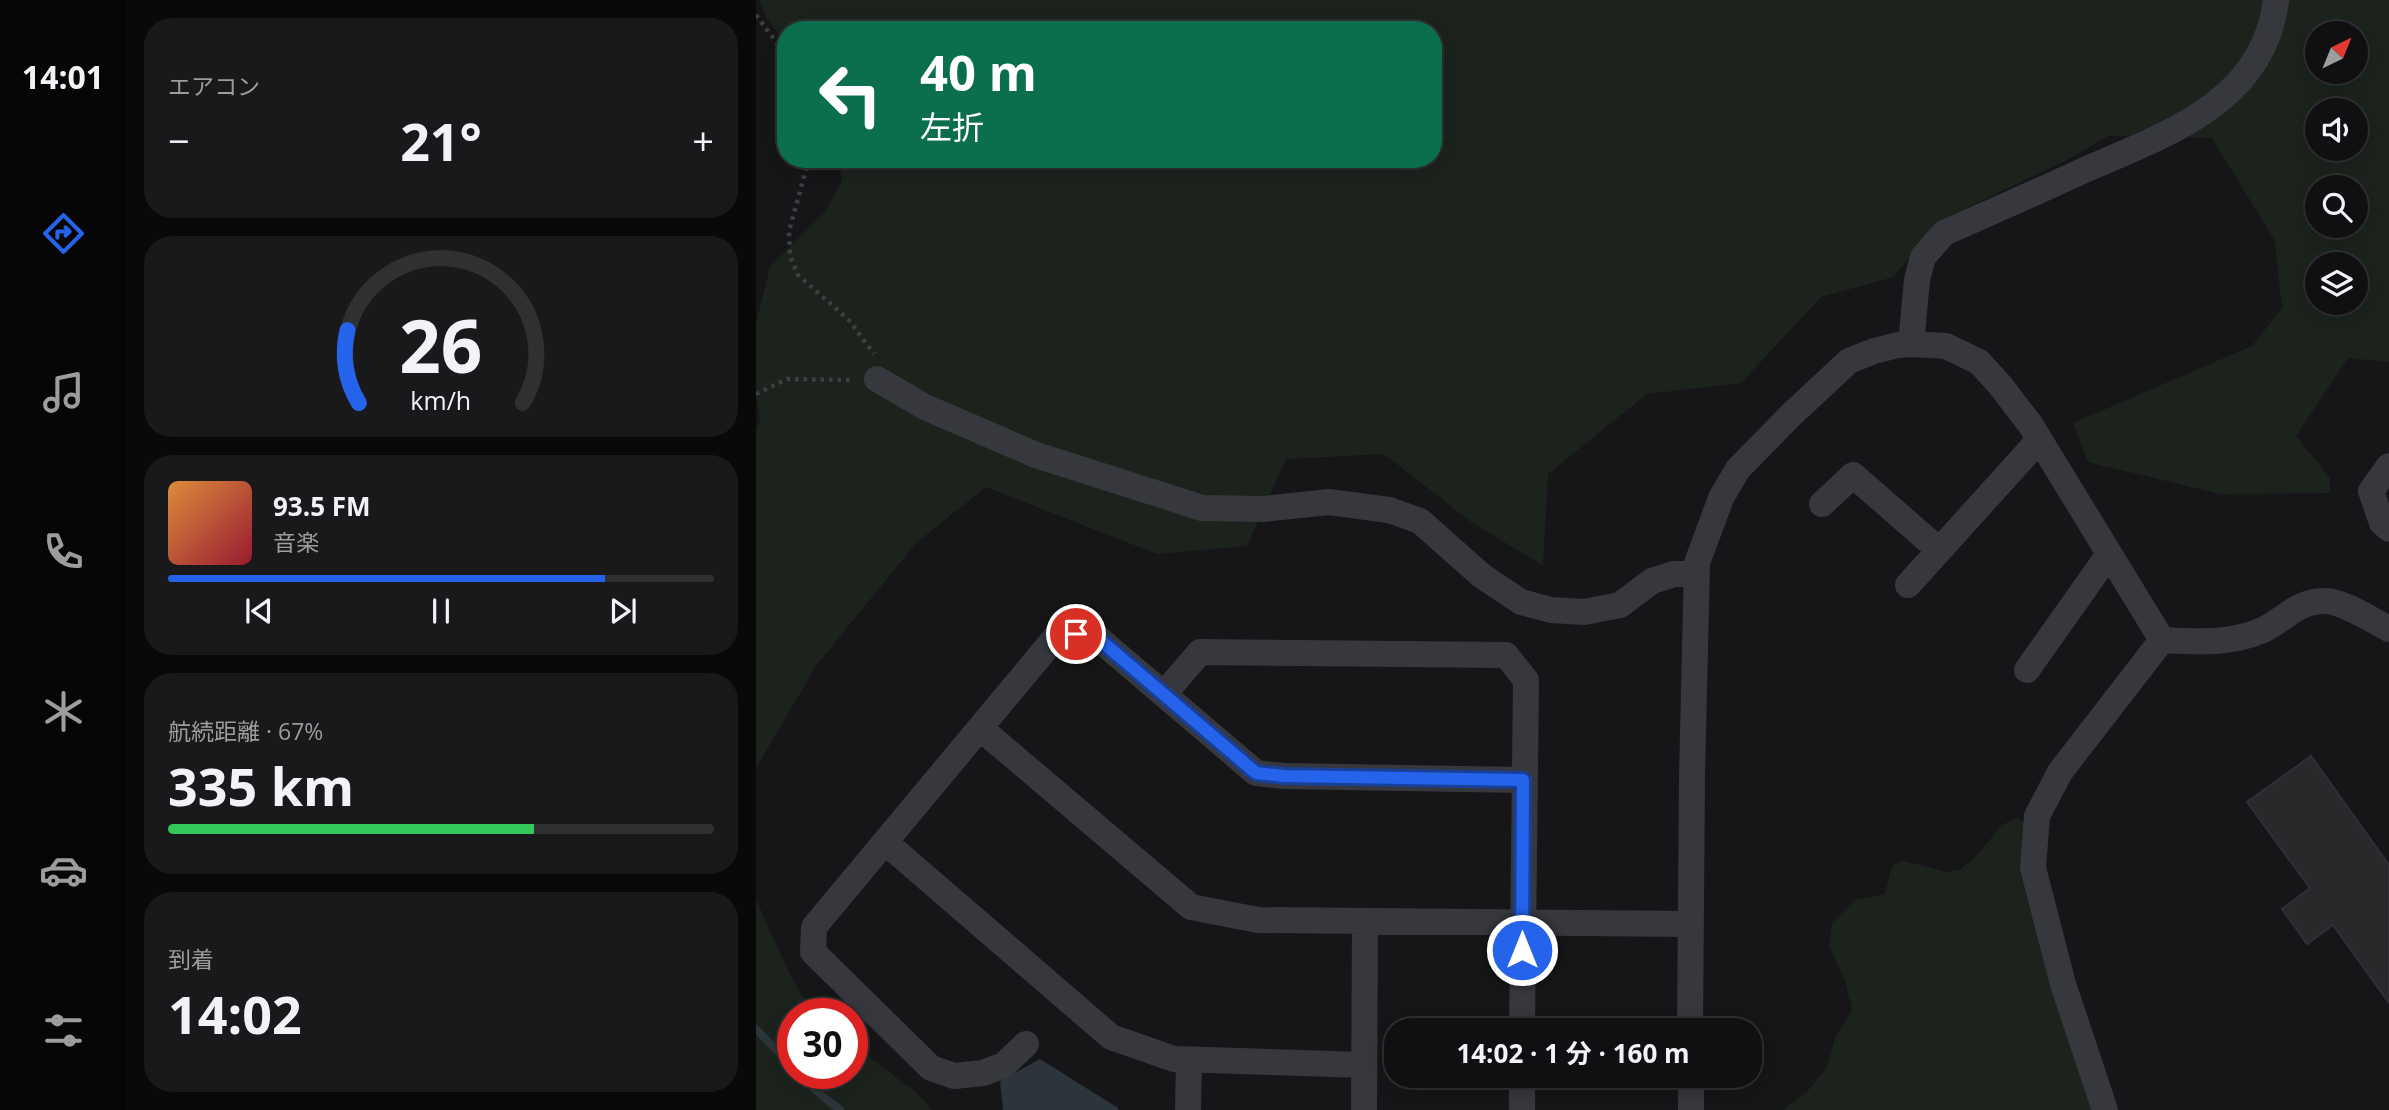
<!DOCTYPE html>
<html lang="ja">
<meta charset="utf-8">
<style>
body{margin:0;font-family:"Open Sans","Noto Sans JP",sans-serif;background:#19191b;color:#f1f3f6;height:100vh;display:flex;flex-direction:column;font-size:26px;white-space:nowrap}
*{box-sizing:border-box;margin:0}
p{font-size:23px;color:#9c9d9f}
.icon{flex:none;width:38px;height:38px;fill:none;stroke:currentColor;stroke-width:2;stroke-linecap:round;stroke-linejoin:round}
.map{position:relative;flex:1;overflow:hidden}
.panel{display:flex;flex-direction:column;gap:18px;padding:18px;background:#09090a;width:630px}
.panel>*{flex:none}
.top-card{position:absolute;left:21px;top:21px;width:665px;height:147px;border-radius:28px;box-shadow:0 4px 18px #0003,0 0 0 2px #303032;background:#0b6e4f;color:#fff;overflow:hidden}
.needle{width:46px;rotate:43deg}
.buttons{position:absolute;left:1549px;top:21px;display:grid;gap:14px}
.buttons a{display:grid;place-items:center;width:63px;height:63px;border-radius:50%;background:#101012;box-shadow:0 4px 18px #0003,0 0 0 2px #303032;font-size:35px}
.speed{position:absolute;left:21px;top:998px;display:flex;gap:14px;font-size:35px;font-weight:700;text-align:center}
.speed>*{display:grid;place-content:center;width:91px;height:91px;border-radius:50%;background:#101012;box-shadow:0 4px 18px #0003,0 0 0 2px #303032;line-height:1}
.speed .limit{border:10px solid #d22;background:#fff;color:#111}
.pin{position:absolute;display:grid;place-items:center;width:60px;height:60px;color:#fff;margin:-30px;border:4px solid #fff;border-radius:50%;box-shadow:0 2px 7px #0007}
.me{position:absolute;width:77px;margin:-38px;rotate:0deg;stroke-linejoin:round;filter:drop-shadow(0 0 5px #0008)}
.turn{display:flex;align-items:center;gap:24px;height:147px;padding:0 28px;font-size:32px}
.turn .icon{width:91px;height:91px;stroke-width:2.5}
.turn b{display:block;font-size:49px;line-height:60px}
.big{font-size:52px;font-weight:700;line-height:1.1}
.panel .card{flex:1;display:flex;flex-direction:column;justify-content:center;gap:10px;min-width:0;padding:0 24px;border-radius:28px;background:#19191b}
.panel .dial{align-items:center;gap:0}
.dial svg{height:182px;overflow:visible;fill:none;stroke:#303032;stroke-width:7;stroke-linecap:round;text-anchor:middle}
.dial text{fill:#f1f3f6;stroke:none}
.song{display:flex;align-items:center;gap:21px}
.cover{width:84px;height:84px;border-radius:10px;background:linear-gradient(135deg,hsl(30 70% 55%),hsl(350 70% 35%))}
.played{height:7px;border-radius:4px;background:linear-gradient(90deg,#2563eb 80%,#303032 80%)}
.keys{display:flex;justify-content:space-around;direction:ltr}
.heat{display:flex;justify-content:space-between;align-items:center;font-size:38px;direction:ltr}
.charge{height:10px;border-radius:5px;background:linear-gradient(90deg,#34c759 67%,#303032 0)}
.trip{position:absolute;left:628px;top:1018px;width:378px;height:70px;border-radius:28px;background:#101012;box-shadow:0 4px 18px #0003,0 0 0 2px #303032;font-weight:700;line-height:70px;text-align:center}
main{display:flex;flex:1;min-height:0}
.tab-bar{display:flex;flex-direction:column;width:126px;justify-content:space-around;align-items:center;background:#060607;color:#9c9d9f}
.tab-bar .icon{width:49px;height:49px}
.tab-bar .on{color:#2563eb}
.tab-bar b{font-size:32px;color:#f1f3f6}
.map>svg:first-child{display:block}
.green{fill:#1c231d;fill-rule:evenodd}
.water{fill:#2c353c}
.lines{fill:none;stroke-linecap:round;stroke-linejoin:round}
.stream{stroke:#2c353c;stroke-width:8}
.building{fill:#29292c;stroke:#303034;stroke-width:2}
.path{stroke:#3d3f44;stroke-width:4.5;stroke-dasharray:3.5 5;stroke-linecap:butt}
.minor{stroke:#37383d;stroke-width:26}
.route-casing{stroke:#184099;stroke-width:18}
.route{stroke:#2563eb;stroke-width:12}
</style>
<main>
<nav class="tab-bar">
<b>14:01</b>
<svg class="icon on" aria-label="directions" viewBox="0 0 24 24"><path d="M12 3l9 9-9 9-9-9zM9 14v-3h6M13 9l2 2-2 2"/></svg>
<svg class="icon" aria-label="music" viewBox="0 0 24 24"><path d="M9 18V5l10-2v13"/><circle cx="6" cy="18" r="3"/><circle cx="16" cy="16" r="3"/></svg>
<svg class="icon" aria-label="phone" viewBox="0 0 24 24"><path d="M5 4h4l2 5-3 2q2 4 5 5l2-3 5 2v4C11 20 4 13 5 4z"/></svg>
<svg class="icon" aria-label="climate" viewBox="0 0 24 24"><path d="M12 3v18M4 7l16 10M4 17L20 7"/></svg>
<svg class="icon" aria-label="car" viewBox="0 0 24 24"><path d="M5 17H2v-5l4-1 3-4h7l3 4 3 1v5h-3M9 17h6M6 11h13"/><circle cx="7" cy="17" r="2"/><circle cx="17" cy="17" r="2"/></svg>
<svg class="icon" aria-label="filters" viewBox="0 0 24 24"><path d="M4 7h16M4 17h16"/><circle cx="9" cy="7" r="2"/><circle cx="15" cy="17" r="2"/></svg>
</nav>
<section class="panel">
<div class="card"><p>エアコン</p>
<div class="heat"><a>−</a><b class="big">21°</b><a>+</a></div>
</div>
<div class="card dial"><svg viewBox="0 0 100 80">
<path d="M14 69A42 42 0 1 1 86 69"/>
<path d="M14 69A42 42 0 0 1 9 37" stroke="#2563eb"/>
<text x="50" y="56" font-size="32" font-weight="700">26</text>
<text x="50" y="72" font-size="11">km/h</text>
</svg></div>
<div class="card">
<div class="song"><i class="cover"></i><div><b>93.5 FM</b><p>音楽</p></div></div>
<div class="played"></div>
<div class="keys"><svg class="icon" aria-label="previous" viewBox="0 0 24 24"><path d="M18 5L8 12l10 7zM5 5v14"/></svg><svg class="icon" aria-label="pause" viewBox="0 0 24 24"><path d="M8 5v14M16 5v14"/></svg><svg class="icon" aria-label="next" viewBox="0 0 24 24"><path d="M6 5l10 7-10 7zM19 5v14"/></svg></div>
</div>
<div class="card"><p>航続距離 · 67%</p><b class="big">335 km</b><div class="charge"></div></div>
<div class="card"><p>到着</p><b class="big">14:02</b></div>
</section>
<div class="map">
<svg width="1633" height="1110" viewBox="0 0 1633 1110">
<rect width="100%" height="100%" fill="#161618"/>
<path class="green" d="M3,0H1633V362L1592,358L1540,436L1574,478V493L1464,494L1332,462L1317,423L1496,346L1526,308L1519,241L1456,138L1352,136L1313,159L1181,222L1138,277L1065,297L985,383L891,394L792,474L787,566L714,521L628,454L530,459L491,546L401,554L230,487L160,543L60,666L0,768V431L4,419L0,396V323L14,267L69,212L86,180L82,159H677V30H30V45L12,20ZM1561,33H1600V72H1561ZM1561,110H1600V149H1561ZM1561,187H1600V226H1561ZM1561,264H1600V303H1561Z
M1261,818L1269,822L1264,873L1338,1110H1027L1051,1092L1071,1067L1079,1038L1096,1010L1089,981L1073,946L1076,923L1099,900L1129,894L1136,866L1147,861L1191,872L1203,870L1218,859L1246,825Z
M0,899C13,927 39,994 60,1013H37V1073H96V1044L161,1093L176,1110H0Z"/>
<path class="water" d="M284,1059L362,1108V1110H247L244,1081Z"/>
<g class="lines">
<path class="stream" d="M0,1029L37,1067
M42,1073L65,1095L84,1110"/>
</g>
<path class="building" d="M1555,756L1633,865V1003L1577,925L1551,944L1526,909L1554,888L1491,802Z"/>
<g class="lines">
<path class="path" d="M0,15L30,55
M53,159L33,231L34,256L42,275L93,320L118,354
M0,394L31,379L97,380"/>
<path class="minor" d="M1155,344L1161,280L1167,257L1188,233C1236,212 1283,191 1331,169C1411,134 1508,102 1520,0
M121,379L169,407L280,455L446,508L507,509L573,502L633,510L664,521L726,576L765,602L795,610L828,612L864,605L896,581L918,574H941
M1633,466L1615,491L1626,523L1633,529
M1066,504L1097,475L1183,550
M1152,585L1283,440
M1406,640C1440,642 1475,644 1507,630C1531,618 1541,601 1569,601C1587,601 1617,621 1633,629
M1271,670L1353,554
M408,694L444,652L750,655L770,680L766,1031
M224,728L435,907L502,920L935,924
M129,842L355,1037L418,1059L607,1065
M934,1031L936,776L941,563L965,498L982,469L1036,414L1093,361L1118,351L1142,345L1155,344L1190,346L1223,362L1244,385L1274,424L1406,640
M270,1044L248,1065L227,1073L198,1076L175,1068L57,952L58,927L303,633L337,634L500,773L528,776L767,780
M935,1076V1110
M432,1110L433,1060
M608,1110L609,921
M766,1110V1076
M1349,1110L1307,984L1277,868L1281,816L1304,772L1406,640"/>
</g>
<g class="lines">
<defs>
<path id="route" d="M320,634H337L500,773L528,776L767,780L766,950"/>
</defs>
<use href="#route" class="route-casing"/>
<use href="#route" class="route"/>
</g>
</svg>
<div class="buttons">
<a><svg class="needle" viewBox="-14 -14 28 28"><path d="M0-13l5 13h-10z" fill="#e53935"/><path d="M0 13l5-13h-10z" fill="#9c9d9f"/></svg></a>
<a><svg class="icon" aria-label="sound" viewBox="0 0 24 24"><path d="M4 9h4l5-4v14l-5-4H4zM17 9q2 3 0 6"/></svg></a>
<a><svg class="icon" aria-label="search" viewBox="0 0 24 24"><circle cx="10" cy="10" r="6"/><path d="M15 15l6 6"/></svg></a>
<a><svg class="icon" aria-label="layers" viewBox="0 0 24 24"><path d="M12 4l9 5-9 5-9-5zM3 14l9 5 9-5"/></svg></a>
</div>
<div class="speed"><div class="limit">30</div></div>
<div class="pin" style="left:320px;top:634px;background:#d93025"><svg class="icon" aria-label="arrive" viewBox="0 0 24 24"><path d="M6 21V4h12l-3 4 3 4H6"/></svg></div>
<svg class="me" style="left:766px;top:950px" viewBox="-20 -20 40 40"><circle r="17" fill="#2563eb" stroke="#fff" stroke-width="3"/><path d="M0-11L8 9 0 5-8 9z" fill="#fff"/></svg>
<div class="trip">14:02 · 1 分 · 160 m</div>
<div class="top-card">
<div class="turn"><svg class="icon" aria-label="left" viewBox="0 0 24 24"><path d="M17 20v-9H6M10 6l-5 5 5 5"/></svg><div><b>40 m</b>左折</div></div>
</div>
</div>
</main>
